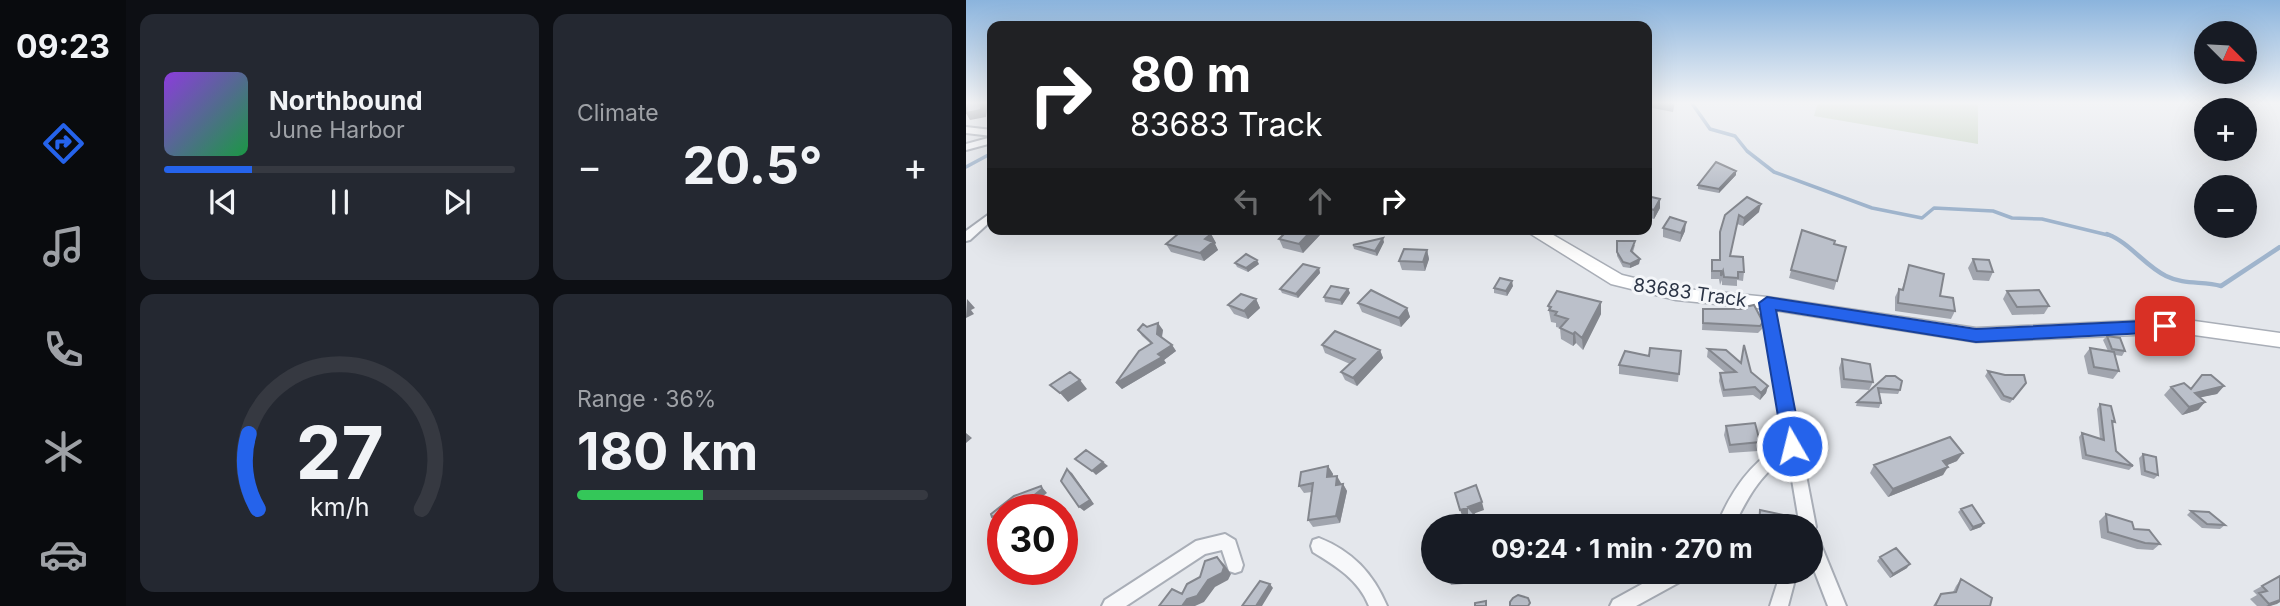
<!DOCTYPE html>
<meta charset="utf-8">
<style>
body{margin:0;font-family:Inter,sans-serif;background:#242831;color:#f1f3f6;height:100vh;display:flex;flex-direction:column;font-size:26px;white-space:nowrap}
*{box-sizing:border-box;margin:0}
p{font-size:23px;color:#9ea1a6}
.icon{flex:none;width:38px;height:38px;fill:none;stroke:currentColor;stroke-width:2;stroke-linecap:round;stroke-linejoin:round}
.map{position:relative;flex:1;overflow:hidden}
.drawer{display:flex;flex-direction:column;gap:14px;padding:14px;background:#0d0f14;width:840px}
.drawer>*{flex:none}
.guide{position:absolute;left:21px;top:21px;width:665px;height:214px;border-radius:14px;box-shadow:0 7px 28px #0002;background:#202124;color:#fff;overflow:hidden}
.needle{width:46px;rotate:114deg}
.tools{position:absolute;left:1228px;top:21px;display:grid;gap:14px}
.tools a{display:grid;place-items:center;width:63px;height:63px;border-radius:50%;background:#171b24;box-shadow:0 7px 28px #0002;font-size:35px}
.speed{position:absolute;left:21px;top:494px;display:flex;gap:14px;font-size:35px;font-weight:700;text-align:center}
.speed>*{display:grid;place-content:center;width:91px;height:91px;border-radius:50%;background:#171b24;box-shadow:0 7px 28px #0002;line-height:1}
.speed .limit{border:10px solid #d22;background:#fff;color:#111}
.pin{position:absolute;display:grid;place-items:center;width:60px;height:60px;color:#fff;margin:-30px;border-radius:14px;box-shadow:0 4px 10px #0006}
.me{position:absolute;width:77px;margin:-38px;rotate:352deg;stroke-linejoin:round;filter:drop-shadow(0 0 5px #0008)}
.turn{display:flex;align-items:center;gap:24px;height:147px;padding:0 28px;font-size:32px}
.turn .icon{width:91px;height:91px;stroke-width:2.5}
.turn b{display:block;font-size:49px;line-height:60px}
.lanes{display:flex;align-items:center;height:66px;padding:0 28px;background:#0003;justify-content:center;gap:35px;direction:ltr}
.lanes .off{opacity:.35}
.big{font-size:52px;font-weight:700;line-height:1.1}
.drawer .widget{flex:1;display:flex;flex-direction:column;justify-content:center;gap:10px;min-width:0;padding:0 24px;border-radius:14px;background:#242831}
.drawer .dial{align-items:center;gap:0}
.dial svg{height:182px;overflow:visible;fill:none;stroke:#363941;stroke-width:7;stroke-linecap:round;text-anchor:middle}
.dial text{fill:#f1f3f6;stroke:none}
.song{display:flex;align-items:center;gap:21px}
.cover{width:84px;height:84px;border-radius:10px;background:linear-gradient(135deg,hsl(270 70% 55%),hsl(140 70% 35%))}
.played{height:7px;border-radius:4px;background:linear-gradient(90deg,#2563eb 25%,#363941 25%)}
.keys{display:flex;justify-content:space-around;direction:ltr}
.heat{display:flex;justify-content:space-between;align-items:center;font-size:38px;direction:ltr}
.charge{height:10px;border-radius:5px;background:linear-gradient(90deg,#34c759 36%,#363941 0)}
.drawer .tiles{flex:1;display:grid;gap:14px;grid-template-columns:repeat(2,1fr)}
.trip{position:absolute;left:455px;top:514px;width:402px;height:70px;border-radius:35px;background:#171b24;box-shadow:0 7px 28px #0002;font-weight:700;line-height:70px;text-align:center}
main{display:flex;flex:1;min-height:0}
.dock{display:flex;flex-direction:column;width:126px;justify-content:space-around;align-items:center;background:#090b0e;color:#9ea1a6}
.dock .icon{width:49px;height:49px}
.dock .selected{color:#2563eb}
.dock b{font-size:32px;color:#f1f3f6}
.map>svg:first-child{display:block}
.green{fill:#c9d6c5}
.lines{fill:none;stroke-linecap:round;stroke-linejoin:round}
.stream-far1{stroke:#9fb4cc;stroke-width:3.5}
.stream{stroke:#9fb4cc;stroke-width:4.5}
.street-casing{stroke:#a9aeb7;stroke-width:4}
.secondary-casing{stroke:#a9aeb7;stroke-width:3}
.street{fill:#f7f8fa;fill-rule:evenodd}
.secondary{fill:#fff;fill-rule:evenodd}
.wall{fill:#a1a5ae}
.shaded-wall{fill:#83868d}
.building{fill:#bbc0ca;stroke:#83868d;stroke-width:2}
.route{fill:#2563eb;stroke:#184099;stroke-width:2}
.labels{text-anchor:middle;stroke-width:6;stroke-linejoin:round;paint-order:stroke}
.street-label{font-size:19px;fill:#2b3445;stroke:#f4f6f9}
</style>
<main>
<nav class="dock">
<b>09:23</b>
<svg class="icon selected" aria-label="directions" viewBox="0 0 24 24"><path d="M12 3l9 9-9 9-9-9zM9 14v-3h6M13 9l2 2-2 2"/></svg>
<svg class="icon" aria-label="music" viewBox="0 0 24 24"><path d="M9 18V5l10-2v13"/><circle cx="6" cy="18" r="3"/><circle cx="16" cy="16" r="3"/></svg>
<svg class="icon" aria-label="phone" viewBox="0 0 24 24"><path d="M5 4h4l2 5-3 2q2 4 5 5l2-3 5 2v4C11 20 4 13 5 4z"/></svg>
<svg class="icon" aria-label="climate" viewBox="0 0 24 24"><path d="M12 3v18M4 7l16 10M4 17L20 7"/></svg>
<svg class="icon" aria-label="car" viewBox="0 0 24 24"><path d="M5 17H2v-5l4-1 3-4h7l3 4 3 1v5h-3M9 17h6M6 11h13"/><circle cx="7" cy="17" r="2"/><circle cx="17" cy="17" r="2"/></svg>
</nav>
<section class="drawer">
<div class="tiles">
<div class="widget">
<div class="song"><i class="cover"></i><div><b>Northbound</b><p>June Harbor</p></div></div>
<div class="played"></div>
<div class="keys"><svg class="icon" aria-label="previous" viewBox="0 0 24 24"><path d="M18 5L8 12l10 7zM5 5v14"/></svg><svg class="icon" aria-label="pause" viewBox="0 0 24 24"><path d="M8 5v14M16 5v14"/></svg><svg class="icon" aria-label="next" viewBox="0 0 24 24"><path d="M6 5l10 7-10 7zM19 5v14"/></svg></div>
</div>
<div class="widget"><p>Climate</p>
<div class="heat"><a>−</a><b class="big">20.5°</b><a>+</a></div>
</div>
<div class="widget dial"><svg viewBox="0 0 100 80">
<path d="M14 69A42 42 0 1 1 86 69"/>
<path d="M14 69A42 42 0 0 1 10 36" stroke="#2563eb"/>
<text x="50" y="56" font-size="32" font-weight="700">27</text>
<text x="50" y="72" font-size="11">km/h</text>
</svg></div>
<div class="widget"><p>Range · 36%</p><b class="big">180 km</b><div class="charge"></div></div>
</div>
</section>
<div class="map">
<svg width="1314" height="606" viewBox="0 0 1314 606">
<rect width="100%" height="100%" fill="#e4e7ec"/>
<path class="green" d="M852,102H1012V144L848,116Z"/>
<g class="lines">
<path class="stream-far1" d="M725,102L744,129L769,136L781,151L808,172L906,208L956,218L968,208L1027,211L1046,218L1076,219L1146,236
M0,167L26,153"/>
<path class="stream" d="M1141,234C1163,242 1179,266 1200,276C1218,285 1237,281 1255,286L1314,247"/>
<defs>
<path id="street" d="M0,127L26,130V136L0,133Z
M26,137V143L0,150V144Z
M26,212V220L4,240L0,241V231Z
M801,299L807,303L850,527L846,533L851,535L880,606H862L845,562V527H834L822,456C794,473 781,499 767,527H750C766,490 784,463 819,442L795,303Z
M259,534L269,540L277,565L275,571L269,573L263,571L256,550L239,554L160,606H136L139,600L230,541Z
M353,538C386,551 407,573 421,606H403C393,580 370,566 347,552L345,546L347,540Z
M698,572H723L721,578L670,606H644L647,600Z
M815,572H831L822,606H804Z"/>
<path id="secondary" d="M557,229H577L656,275L710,288L801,297L1010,328L1214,319L1314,333V347L1214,333L1010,342L801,309L710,300L645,284Z"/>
</defs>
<use href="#street" class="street-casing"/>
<use href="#secondary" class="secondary-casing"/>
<use href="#street" class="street"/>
<use href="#secondary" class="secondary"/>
</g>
<path class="wall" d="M681,102H709L707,112L681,107Z
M770,175L753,193L732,189V185Z
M681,196L694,208L688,219L681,217Z
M793,212L777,226L771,224L764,257L778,272L777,281L771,280V286L756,285V280L754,285L753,279H745V268L746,260H753V240L754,232L759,215Z
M697,228L719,231L714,242L697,237Z
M836,230L868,244L880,247L868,290L823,278Z
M245,234L250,243L249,244L252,250L238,261L205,252L200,244Z
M354,235L337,253L317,248L313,239Z
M651,241L669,245L667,252L674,259L673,264L664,268L657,267L651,256Z
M418,242L411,256L388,249L387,245Z
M461,250L463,259L459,271L436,270L433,261Z
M1007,259L1027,272L1023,281L1007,280L1002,268Z
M269,263L293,264L282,272L271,267Z
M943,265L989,311L985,319L929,311V297L933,289H936Z
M353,268L354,273L332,298L316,293L314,289Z
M547,286L541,296L528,293V288Z
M382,289L384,293L376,305L359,302L358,297Z
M1041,291L1083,306L1078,314L1046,315L1037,299Z
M290,299L294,308L282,319L268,314L262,305Z
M392,303L441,308L444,317L435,327L396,312Z
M582,306L635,314L617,350L610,343L607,346L595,339L594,328L590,327V323L585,322Z
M737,309L797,322L796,329L792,333L736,330Z
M181,327L197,330L196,338L206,345L210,351L198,360L200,363L156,389L150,383L185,344L176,336L172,330Z
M1141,336L1159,351L1156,356L1149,355L1153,371L1147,379L1122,374L1118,356L1124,348L1142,351L1137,340Z
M356,345L414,350L417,358L391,386L379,380L375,372L384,364L359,353Z
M742,349L785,372L802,386L800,393L794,400L787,395L757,397L753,381L754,373H760L741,357Z
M715,351L712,382L653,374V365Z
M876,359L907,382L903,390L875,388L873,368Z
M1022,371L1057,387L1044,403L1035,400L1019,376Z
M1236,375L1258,386L1251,394L1234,397L1239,402L1232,410L1216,415L1198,395L1205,387L1224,389Z
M929,376L934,390L932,394L913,393L915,403L913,408L890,406L891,402Z
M1134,404L1149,422L1146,424L1150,451L1167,466L1163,470L1116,459L1113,437L1116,433L1134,439L1131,409Z
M760,426L794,442L792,451L763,453L758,435Z
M1177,454L1192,475L1188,479L1175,475L1173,458Z
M991,461L981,465L977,475L922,497L904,473L908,465Z
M362,466L367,474L366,476L375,484H377L381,491L374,523L347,527L342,520L346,492L338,493L333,486Z
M995,509L1015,527L1004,531L992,512Z
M1225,511L1259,525L1254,529L1236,528L1221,515Z
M1140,514L1168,529L1194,544L1187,550L1171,549L1135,538L1133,521Z
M914,557L941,568L924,578L911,561Z
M522,572V582L485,585L482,578Z
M1314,576V602L1304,606H1291L1284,599L1291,595L1287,591Z
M995,579L1024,606H967L975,594L987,592L990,586Z"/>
<path class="shaded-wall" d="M16,102L22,103L20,117L4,120L0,113Z
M770,171V175L753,193V189Z
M694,199V208L688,219V210Z
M795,204L793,212L777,226L778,218Z
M720,222L719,231L714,242L715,233Z
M347,229H351L354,235L337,253L333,244Z
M245,234L250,243L249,244L252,250L238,261L234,253L239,239Z
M417,238L418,242L411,256L409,251Z
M461,250L463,259L459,271L457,262Z
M674,259L673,264L664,268V264Z
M291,260L293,264L282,272L280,268Z
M353,268L354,273L332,298L330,294Z
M546,281L547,286L541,296L540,291Z
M382,289L384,293L376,305L374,300Z
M1,299L9,308L5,310L8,314L0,318Z
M290,299L294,308L282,319L278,311Z
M635,302V314L617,350L616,338Z
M441,308L444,317L435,327L433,318Z
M192,323L197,330L195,340L191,334Z
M609,332L610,343L607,346V334Z
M206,345L210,351L198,360L200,363L156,389L150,383Z
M414,350L417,358L391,386L387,378Z
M114,380L121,389L102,402L94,393Z
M802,386L800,393L794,400L795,393Z
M1258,386L1251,394L1222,400L1229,393Z
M1239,402L1232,410L1216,415L1223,407Z
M0,433L6,438L0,443Z
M997,453L991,461L972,469L977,461Z
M137,462L142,466L130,475L126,471Z
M362,466L367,474L365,485L361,477Z
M982,467L977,475L922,497L927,489Z
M101,469L106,473L128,504L118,511L113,507Z
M371,476L375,483L374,492L370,485Z
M377,484L381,491L374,523L370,516Z
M75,486L81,493L60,509H47Z
M516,502L518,510L504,515L502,507Z
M501,508L504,515L497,518L494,510Z
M37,513V519L32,521L26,517Z
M1018,523L1015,527L1004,531L1007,527Z
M251,557L258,564L265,574L262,580L249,587L238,602L229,606H216Z
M944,564L941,568L924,578L927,574Z
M304,584L307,588L296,606H290Z
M1314,600V602L1311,604L1304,606H1300Z"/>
<path class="building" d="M2,102H16L15,110L0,113Z
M750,162L770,171L753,189L732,185Z
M681,196L694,199L688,210L681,208Z
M781,197L795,204L778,218L773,215L764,256L777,257L778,272H772V278L758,277L757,271L755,276V271H746V260H754V232L759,215Z
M704,217L720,222L715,233L697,228Z
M218,229H230L245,234L239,239L247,242L234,253L200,244Z
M323,229H347L333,244L313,239Z
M836,230L869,241L868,244L880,247L871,281L825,270Z
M417,238L409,251L387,245Z
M651,241H669L665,251L674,259L664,264L657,262L651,252Z
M438,249L461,250L457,262L433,261Z
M280,254L291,260L280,268L269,263Z
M1007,259L1023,260L1027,272L1011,271Z
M337,264L353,268L330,294L314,289Z
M943,265L978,274L974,296L987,298L989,311L932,303L933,289L937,290Z
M534,278L546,281L540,291L528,288Z
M365,286L382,289L374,300L358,297Z
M405,290L441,308L433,318L392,303Z
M1073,290L1083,306L1051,307L1041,291Z
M591,291L635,302L616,338L609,332L607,334L594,328L602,319L589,315L591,312L583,310L585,307L582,306Z
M275,294L290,299L278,311L262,305Z
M788,305L797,322L794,326L737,323V309H780L779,307Z
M192,323L191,334L206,345L192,354L196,357L150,383L173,351L186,343L172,330L177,324L181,327Z
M369,331L414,350L387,378L375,372L389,359L356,345Z
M1141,336L1154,338L1159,351L1146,349Z
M778,345L785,372L802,386L795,393L789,387L758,390L754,373L770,372L742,349L760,350L775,363Z
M684,348L715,351L713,374L653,365L659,351L683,356Z
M1124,348L1148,352L1153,371L1128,367Z
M876,359L904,364L907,382L878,379Z
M1022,371L1039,375H1058L1060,383L1047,399L1038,396Z
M104,372L114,380L94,393L84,385Z
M1236,375H1245L1258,386L1229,393L1239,402L1223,407L1205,387L1218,383L1225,389Z
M920,376H929L936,381L934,390L912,388L915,403L891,402Z
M1134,404L1145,406L1149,422L1146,421L1150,451L1167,466L1120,455L1116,433L1138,440Z
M789,423L794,442L764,445L760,426Z
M984,437L997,453L977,461L982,467L927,489L908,465Z
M120,450L137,462L126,471L109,459Z
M1177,454L1190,457L1192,475L1179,471Z
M362,466L361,477L371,476L370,485L377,484L370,516L342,520L347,483L333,486L335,472Z
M101,469L124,500L113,507L95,481Z
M510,485L516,502L502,507L515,522L511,527H501V508L494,510L489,493Z
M75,486L76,489L53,507L47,509H37V513L26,517L25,514L48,496Z
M1006,505L1018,523L1007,527L995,509Z
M794,510L822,516L821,527H793Z
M1225,511L1243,512L1259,525L1241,524Z
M1140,514L1166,522L1168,529L1183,530L1194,544L1179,543L1142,532Z
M930,548L944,564L927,574L914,557Z
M251,557L258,567L256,573L242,580L231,596L221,599L216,606H193L206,589L216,594L221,584L234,577L239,561Z
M483,572H520V575L482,578Z
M1314,576V600L1303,604L1293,593L1301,591L1296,586Z
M995,579L1026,598L1024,606H969L975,594L990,592Z
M294,581L304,584L290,606H276Z
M552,595L562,598L564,603L562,606H544V602L547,598Z
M520,601V606H509V603Z"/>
<linearGradient id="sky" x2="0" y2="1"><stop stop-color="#8bb4dd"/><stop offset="0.55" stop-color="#f3f4f6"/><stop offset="1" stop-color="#f3f4f6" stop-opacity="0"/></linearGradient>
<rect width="1314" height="187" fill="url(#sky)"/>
<path class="route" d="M801,297L1010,329L1199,320L1207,326L1199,332L1010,342L810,310L836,446L833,452H819L817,446L793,303Z"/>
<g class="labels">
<g class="street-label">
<text transform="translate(724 292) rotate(8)" y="7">83683 Track</text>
</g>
</g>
</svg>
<div class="tools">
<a><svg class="needle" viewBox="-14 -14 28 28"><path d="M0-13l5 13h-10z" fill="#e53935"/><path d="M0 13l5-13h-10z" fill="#9ea1a6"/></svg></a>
<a>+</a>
<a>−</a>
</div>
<div class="speed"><div class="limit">30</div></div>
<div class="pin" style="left:1199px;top:326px;background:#d93025"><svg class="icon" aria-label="arrive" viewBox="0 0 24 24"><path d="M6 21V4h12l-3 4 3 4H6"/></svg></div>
<svg class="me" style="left:826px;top:446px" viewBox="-20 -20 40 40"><circle r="17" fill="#2563eb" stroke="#fff" stroke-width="3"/><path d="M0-11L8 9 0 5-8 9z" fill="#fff"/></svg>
<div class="trip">09:24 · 1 min · 270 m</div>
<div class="guide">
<div class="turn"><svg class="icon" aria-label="right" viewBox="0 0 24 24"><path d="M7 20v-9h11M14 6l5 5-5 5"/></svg><div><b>80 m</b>83683 Track</div></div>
<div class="lanes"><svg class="icon off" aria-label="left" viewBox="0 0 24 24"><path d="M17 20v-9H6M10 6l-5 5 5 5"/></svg><svg class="icon off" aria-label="ahead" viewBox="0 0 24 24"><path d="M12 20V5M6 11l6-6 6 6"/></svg><svg class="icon" aria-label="right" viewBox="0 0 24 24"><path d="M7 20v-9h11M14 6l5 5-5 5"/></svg></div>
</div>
</div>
</main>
